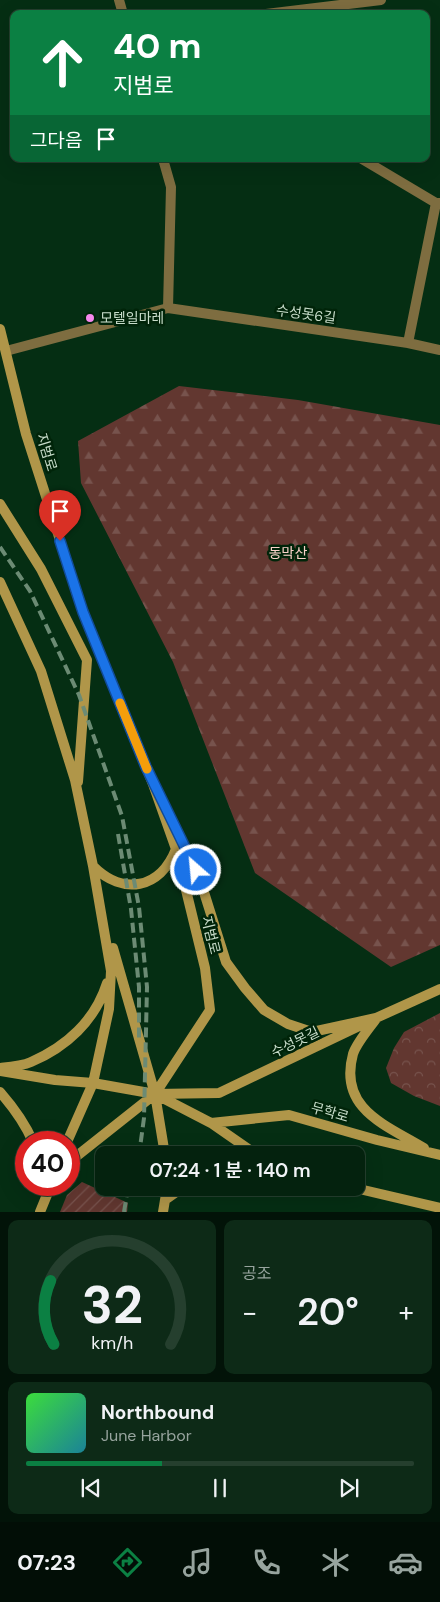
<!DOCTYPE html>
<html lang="ko">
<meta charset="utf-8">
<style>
body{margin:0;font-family:"DM Sans","Noto Sans KR",sans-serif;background:#0d2a17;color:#f1f3f6;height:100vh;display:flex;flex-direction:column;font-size:19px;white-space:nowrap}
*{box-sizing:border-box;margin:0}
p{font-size:16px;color:#97a49e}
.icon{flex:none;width:28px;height:28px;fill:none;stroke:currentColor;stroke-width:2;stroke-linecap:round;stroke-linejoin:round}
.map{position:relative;height:1212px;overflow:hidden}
.panel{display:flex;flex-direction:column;gap:8px;padding:8px;background:#021308;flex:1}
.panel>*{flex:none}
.banner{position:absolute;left:10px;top:10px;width:420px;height:152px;border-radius:10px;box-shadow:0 5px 20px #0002,0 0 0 1px #253f2e;background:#0b8043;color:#fff;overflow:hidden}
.speed{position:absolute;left:15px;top:1131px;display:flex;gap:10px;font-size:25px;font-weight:700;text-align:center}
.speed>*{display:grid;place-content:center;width:65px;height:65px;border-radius:50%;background:#04220e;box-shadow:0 5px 20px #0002,0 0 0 1px #253f2e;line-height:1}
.speed .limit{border:8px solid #d22;background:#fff;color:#111}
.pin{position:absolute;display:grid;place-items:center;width:42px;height:42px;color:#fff;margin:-51px -21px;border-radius:50% 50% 50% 0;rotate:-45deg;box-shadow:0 0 5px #0007}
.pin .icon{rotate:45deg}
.me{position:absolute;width:55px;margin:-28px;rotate:333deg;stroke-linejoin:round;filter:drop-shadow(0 0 4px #0008)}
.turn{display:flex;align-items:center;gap:18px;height:105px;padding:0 20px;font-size:22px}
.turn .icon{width:65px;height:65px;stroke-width:2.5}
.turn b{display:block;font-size:35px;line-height:42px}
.then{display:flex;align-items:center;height:48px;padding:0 20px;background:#0003;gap:10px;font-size:19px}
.big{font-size:38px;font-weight:600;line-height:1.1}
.panel .widget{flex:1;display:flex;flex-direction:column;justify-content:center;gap:8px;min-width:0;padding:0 18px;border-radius:10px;background:#0d2a17}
.panel .dial{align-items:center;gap:0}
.dial svg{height:130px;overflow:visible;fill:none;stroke:#253f2e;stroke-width:7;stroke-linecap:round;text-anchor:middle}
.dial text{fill:#f1f3f6;stroke:none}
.song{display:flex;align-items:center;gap:15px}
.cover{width:60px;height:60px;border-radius:8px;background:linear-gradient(135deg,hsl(120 70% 55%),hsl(190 70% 35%))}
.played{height:5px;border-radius:2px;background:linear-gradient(90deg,#0b8043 35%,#253f2e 35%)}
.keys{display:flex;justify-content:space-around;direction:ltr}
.heat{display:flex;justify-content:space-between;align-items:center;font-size:28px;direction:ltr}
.panel .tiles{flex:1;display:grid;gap:8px;grid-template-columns:1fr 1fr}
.widget:last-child{grid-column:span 2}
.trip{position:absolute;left:95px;top:1146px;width:270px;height:50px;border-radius:10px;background:#04220e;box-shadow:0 5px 20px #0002,0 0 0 1px #253f2e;font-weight:600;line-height:50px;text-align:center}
.tab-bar{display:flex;height:80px;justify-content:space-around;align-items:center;background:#020e06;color:#97a49e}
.tab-bar .icon{width:35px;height:35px}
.tab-bar .current{color:#0b8043}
.tab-bar b{font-size:22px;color:#f1f3f6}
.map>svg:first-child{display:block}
.forest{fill:url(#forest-firs)}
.park{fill:url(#park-crowns)}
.garden{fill:url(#garden-furrows)}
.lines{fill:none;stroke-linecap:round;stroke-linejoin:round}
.street{stroke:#7e6d40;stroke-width:10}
.secondary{stroke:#b09649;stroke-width:10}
.rail{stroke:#6c8b74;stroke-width:4;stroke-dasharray:10 5;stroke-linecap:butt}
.route-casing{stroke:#114b97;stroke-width:12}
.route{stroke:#1a73e8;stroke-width:9}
.slow{stroke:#f59e0b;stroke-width:9}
.poi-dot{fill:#f688ed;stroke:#002409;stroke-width:2}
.labels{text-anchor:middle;stroke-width:5;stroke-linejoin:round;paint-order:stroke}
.street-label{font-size:14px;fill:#c7dcca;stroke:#002409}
.poi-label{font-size:14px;fill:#c7dcca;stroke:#002409;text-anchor:start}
.park-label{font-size:14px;fill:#fad2ca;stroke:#002409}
</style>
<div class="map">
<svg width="440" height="1212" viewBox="0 0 440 1212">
<defs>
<pattern id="forest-firs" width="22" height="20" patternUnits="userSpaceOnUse" patternTransform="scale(1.25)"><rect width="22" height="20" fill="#623730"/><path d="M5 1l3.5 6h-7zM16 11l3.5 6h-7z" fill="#77534d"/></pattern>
<pattern id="park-crowns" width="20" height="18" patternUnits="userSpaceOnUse" patternTransform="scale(1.25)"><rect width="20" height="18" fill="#623730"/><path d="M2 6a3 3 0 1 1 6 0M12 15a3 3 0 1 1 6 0" fill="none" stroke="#77534d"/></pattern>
<pattern id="garden-furrows" width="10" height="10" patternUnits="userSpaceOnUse" patternTransform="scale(1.25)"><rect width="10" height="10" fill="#623730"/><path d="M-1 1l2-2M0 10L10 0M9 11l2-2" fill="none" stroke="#77534d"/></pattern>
</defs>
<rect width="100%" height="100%" fill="#052e13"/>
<path class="forest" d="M179,386L298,400L440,425V945L391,967L255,873L173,662L81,483L78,441Z"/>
<path class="park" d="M440,1013V1106L414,1096L391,1083L386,1068L394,1048L404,1032Z"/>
<path class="garden" d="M82,1182L128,1203L127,1212H60L67,1195Z"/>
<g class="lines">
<path class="street" d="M119,0L123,14
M266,14L381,0
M362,159L436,203H440
M168,308L408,343L440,350
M408,343L436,203
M6,351L168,308L171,187L163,159"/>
<path class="secondary" d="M0,329L26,434L83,612L153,784L176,849L205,968L210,1010L155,1094L73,1159L69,1166
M0,504L41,569L87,660L78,782
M0,582L41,671L75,780L93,866L111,971L109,1009L93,1083L67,1142
M172,821L197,870L226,962L245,988L264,1010L288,1024L312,1032L376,1018
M93,866C123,896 160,889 176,849
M113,948L155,1094L165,1155
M376,1019C369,1028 356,1044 353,1054C338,1109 386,1125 424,1148
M0,1068C10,1067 22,1066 31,1062C66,1047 95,1021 107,983
M0,1071L55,1080L93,1083L155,1094L211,1123L257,1155
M0,1092C14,1108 25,1123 33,1142
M155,1094L219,1093L376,1018L440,989
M211,1123L289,1115L377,1140L440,1155
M355,1188L440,1208
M165,1200L182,1188
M40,1212L51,1185
M163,1212L167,1188"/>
<path class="rail" d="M0,547L30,591L79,695L122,816L139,907L147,987L144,1118L139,1155
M118,834L131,909L139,987V1040
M124,1212L128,1188"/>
</g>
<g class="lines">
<defs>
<path id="route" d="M60,541L83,612L146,767L196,870"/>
</defs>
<use href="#route" class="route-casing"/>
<use href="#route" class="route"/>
<path class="slow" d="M120,703L147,769"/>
</g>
<circle class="poi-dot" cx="90" cy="318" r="5"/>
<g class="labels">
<g class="street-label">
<text transform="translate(306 314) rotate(8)" y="5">수성못6길</text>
<text transform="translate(47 452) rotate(73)" y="5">지범로</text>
<text transform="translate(211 935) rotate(76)" y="5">지범로</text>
<text transform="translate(295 1042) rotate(-26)" y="5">수성못길</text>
<text transform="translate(330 1112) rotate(16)" y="5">무학로</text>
</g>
<g class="poi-label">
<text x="100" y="323">모텔일마레</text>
</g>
<g class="park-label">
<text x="288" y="558">동막산</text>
</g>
</g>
</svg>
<div class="speed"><div class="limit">40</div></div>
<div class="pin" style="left:60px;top:541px;background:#d93025"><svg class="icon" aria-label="arrive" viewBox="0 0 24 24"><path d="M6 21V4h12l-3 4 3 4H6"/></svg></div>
<svg class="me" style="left:196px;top:870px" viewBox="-20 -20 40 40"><circle r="17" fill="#1a73e8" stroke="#fff" stroke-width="3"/><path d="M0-11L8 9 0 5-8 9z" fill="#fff"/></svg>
<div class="trip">07:24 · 1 분 · 140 m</div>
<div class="banner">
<div class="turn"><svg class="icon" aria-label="ahead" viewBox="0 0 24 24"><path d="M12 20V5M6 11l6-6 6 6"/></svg><div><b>40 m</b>지범로</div></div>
<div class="then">그다음<svg class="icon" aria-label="arrive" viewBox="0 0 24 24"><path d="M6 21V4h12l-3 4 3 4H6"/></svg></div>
</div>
</div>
<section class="panel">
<div class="tiles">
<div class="widget dial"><svg viewBox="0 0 100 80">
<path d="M14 69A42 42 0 1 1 86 69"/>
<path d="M14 69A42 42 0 0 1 12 30" stroke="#0b8043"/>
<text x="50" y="56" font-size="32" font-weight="700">32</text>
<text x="50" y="72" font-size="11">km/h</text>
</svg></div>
<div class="widget"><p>공조</p>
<div class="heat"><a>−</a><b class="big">20°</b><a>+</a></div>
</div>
<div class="widget">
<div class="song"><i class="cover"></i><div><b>Northbound</b><p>June Harbor</p></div></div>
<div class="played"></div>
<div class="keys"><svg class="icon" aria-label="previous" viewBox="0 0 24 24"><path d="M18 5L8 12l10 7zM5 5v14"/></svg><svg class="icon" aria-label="pause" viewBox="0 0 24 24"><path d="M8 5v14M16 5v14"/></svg><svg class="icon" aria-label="next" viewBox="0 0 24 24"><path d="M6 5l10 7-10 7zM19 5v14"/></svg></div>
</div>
</div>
</section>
<nav class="tab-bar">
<b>07:23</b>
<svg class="icon current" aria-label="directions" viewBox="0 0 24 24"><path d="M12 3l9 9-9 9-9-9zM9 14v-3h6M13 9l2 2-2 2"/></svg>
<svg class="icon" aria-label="music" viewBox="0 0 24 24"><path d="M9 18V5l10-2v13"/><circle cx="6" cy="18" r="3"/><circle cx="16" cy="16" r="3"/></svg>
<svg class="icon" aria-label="phone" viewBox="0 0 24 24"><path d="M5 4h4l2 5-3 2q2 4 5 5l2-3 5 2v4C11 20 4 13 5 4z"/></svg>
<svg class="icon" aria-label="climate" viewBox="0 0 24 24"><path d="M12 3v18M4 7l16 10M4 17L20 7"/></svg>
<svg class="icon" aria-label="car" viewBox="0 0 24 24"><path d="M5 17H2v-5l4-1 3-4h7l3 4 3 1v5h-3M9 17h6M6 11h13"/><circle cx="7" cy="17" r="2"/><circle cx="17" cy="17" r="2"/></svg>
</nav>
